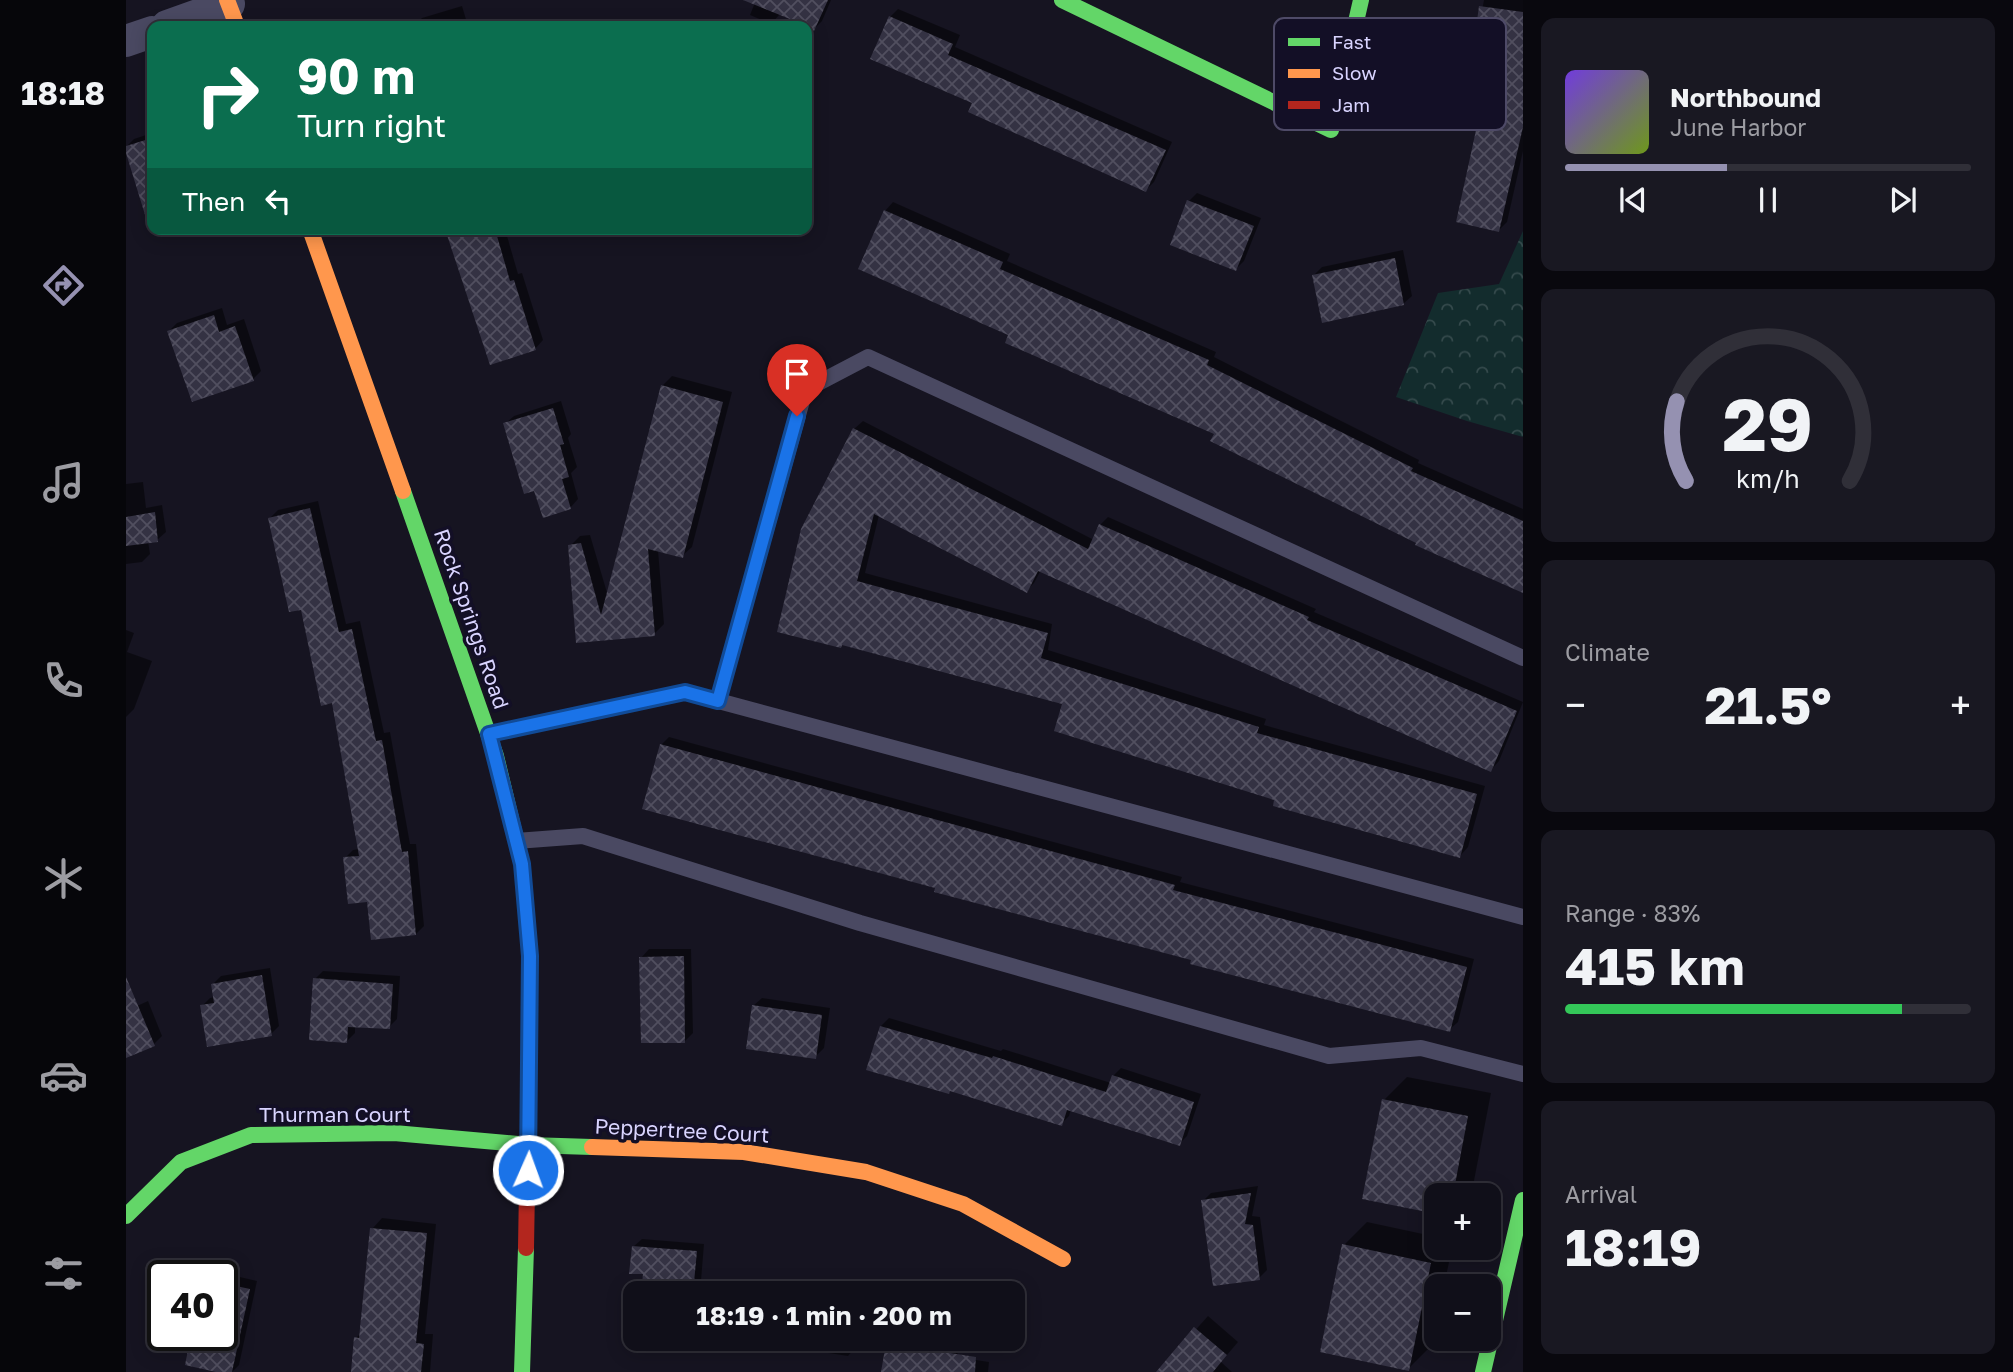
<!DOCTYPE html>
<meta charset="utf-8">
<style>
body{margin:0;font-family:"Golos Text",sans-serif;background:#191822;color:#f1f3f6;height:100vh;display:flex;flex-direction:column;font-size:26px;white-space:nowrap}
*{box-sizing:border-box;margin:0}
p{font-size:23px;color:#9c9ca2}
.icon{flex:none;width:38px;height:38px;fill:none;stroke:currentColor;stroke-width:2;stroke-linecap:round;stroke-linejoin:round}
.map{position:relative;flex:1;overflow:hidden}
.details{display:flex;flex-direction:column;gap:18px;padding:18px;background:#09080e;width:490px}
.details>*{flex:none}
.hud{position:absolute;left:21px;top:21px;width:665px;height:214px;border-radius:14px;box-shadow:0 4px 18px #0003,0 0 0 2px #302f38;background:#0b6e4f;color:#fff;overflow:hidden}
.buttons{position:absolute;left:1298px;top:1183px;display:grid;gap:14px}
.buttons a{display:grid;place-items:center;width:77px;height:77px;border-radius:14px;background:#100f19;box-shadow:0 4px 18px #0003,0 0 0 2px #302f38;font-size:35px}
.speed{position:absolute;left:21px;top:1260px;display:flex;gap:14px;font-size:35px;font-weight:700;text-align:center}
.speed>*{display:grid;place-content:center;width:91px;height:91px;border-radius:50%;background:#100f19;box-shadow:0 4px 18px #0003,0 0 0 2px #302f38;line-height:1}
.speed .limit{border:4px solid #111;border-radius:10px;background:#fff;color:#111}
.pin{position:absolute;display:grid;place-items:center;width:60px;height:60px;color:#fff;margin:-72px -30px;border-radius:50% 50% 50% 0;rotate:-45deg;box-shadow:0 0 7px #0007}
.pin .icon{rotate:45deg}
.me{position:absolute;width:77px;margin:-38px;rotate:2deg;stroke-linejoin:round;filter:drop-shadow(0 0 5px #0008)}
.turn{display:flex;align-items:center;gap:24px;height:147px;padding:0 35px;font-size:32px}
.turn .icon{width:91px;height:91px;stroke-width:2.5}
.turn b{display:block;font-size:49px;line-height:60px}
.then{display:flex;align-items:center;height:66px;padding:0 35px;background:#0003;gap:14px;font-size:26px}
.big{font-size:52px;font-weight:700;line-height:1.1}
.details .card{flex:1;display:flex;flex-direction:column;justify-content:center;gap:10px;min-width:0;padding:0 24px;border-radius:14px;background:#191822}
.details .dial{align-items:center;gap:0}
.dial svg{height:182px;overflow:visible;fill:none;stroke:#302f38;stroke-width:7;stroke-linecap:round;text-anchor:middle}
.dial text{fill:#f1f3f6;stroke:none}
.song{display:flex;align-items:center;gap:21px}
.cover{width:84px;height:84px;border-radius:10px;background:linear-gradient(135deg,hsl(260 70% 55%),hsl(80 70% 35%))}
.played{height:7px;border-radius:4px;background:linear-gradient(90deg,#9591b1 40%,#302f38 40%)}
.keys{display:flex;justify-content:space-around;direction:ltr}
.heat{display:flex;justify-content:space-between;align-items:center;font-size:38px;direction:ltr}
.charge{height:10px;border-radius:5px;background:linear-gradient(90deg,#34c759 83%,#302f38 0)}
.trip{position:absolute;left:497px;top:1281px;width:402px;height:70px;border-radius:14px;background:#100f19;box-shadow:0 4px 18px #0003,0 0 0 2px #302f38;font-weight:700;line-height:70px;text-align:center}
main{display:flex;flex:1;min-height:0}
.tabs{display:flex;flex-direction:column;width:126px;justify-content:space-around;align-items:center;background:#06060a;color:#9c9ca2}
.tabs .icon{width:49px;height:49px}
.tabs .on{color:#9591b1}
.tabs b{font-size:32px;color:#f1f3f6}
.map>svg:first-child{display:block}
.forest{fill:url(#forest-crowns)}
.shadow{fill:#0007}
.building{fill:url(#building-cross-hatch)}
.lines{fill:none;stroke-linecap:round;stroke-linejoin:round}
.lane{stroke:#4a4962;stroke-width:16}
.street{stroke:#4a4962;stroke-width:32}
.fast{stroke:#63d668;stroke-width:16}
.slow{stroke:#ff974d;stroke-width:16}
.jam{stroke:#b3261e;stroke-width:16}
.route-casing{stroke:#114b97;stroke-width:18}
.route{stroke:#1a73e8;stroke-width:12}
.labels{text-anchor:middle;stroke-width:7;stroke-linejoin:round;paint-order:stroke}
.street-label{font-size:21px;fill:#d9d4ff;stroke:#130f26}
.key{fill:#130f26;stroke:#4e4a67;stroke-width:2}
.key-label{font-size:19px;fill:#d9d4ff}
</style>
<main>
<nav class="tabs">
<b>18:18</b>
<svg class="icon on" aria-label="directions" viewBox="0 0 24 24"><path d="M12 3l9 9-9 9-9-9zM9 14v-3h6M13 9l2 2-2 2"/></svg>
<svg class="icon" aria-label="music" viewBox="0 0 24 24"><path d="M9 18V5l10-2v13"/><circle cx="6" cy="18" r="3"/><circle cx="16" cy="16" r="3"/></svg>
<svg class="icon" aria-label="phone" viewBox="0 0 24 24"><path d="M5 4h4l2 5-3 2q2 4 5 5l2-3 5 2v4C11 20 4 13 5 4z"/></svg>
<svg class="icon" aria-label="climate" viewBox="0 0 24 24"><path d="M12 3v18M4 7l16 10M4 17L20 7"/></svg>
<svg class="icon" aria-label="car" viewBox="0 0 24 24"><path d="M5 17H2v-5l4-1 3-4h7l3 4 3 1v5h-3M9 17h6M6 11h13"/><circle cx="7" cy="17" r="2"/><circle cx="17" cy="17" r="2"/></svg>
<svg class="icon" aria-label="filters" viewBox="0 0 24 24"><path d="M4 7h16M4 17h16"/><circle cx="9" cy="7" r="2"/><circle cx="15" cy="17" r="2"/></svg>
</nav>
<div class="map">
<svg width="1397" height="1372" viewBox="0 0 1397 1372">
<defs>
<pattern id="forest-crowns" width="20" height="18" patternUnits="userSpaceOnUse" patternTransform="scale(1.75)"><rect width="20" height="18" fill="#132c2d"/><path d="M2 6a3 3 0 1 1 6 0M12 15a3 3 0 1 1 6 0" fill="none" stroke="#354a4c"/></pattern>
<pattern id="building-cross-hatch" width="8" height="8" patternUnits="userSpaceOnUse" patternTransform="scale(1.75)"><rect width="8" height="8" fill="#343243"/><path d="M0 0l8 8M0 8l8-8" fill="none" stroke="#514f5f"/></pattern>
</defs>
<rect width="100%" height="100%" fill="#161421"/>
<path class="forest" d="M1397,231V437L1341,421L1270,397L1312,293L1373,284Z"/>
<path class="shadow" d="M630,0H705L696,21L688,29L654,14L645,24L624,15Z
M1358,0H1397V151L1381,222L1373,230L1361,87L1363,44L1350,42Z
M336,6L342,26H288L296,18Z
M772,9L834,35L829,47L1046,142L1028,182L1020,190L764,17Z
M26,133V225L24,226L0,147L8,139Z
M1071,193L1135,218L1118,261L1110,269L1063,201Z
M767,202L884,254L881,261L1090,352L1088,357L1293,460L1292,463L1397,509V592L1292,542L1090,433L884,334L759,211Z
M321,229H379L392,274L396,273L417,340L409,349Z
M1277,250L1286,296L1277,304L1188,275L1196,267Z
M96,308L101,325L118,319L135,371L127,379L43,331L51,323Z
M546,376L606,392L566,547L556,556L532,550L538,624L528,634L452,641L444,546L454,536L464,535L482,596L536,386Z
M435,401L445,434L442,438L451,467L445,473L452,499L444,508L410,489L379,424L388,416Z
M737,421L968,540L974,525L982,517L1190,609L1188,612L1397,702L1373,761L1365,770L915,570L908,583L900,591L753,515L739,573L926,624L922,650L1140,719L1138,725L1359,786L1342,847L1334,856L1150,799L938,703L717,644L728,429Z
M17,482L20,508L36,505L40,532L31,540L22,541L24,554L16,562L0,564V484Z
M192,501L220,624L234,621L258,733L264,732L284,844H290L298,926L290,934L243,900L219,858L227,850L233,849L207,701L144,518L152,510Z
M0,630L8,633L1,652L26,661L8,709L0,717Z
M543,737L1056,877L1054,882L1348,959L1332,1022L1323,1030L811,887L535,745Z
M523,949H565L567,1033L559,1041L515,958Z
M144,968L153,1026L145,1034L76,1006L84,998L89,997L87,984L95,976Z
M197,971L274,976L271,1019L263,1027L229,1025V1033L221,1041L189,979Z
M636,998L704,1008L698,1048L689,1057L627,1006Z
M22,1001L36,1036L28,1044L0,1056V1011Z
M763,1018L875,1051L877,1049L985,1083L987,1076L995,1068L1075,1094L1061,1136L1053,1144L945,1109L943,1116L935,1124L755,1026Z
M1281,1077L1365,1093L1346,1191L1341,1195H1311L1258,1100Z
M1132,1186L1126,1216L1134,1217L1141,1270L1133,1278L1077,1201L1085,1193Z
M256,1218L310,1224L299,1334H307L304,1372H227L230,1338L236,1332L246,1229Z
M1241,1222L1311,1237V1248H1326L1318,1286H1311V1321L1306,1345L1282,1369L1218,1245Z
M516,1239L578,1244L574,1293H517L518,1273L507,1247Z
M88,1271L131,1281L113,1365L106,1372H98L96,1276H84Z
M685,1283L738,1290V1293H661L665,1289L677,1291Z
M1082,1316L1112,1342L1095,1362L1106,1372H1032Z
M651,1339H731L730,1347L722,1356L650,1345Z
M766,1339H792L833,1345L831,1357L863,1362L862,1372H757L762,1344Z"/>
<path class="building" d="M617,0H702L688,31L681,26Z
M1353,6L1397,12V127L1373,232L1330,222L1359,89L1355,88L1361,45L1348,43Z
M763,16L827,44L822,55L1040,150L1020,192L842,112L846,103L744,59Z
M26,138V217L20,218L0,153V146Z
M1061,200L1128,226L1110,271L1044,245Z
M758,210L877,262L874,269L1083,360L1081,365L1287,468L1285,471L1397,521V593L1289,545L1290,543L1084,441L1088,434L879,343L882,335L732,269Z
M319,229H369L384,281L388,280L410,350L364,365Z
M1269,258L1278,305L1196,323L1186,275Z
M88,315L93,332L109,326L128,381L66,402L41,331Z
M535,385L597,402L557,558L522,549L529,636L450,643L442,545L455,543L475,615Z
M427,408L438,444L434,445L443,477L436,479L445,509L417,518L408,491L398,494L377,423Z
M727,428L962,549L973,524L1183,617L1181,620L1391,711L1365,772L1186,694L912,571L901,593L748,514L731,581L922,633L915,658L1133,727L1131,733L1351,794L1334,858L1147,806L1148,800L928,731L936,704L716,645L715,648L651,632L675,529Z
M184,508L213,632L226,629L250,741L256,740L276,852L282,851L290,935L245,940L241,902L222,904L217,857L233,856L206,703L195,706L175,610L163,612L142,518Z
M29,512L32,542L0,546V517Z
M534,744L1049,885L1047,890L1341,967L1324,1032L1064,964L1065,960L808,892L809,888L516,809Z
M558,956L559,1043H515L513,957Z
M136,975L146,1036L81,1047L74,1005L88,1003L85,984Z
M0,977L29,1046L0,1058Z
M187,978L267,984L264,1029L222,1027L221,1043L183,1040Z
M626,1005L696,1015L690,1059L620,1049Z
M754,1026L866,1058L867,1056L980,1092L986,1075L1068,1102L1054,1146L941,1110L936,1126L824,1091L823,1094L740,1070Z
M1256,1099L1342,1116L1327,1195H1311V1214L1236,1199Z
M1125,1193L1119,1224L1127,1225L1134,1280L1087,1286L1075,1200Z
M244,1228L301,1233L290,1343L298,1344L295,1372H225L228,1337L233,1338Z
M1216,1244L1305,1263L1283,1371L1194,1352Z
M506,1246L571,1251L567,1293H515L517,1274H503Z
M96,1283L124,1289L106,1372H90L59,1365L65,1335H96Z
M1068,1327L1101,1355L1087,1372H1030Z
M760,1343L850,1357L849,1372H755Z"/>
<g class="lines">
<path class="lane" d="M592,701L679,390L742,357L1397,658
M363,734L559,692L1397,917
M390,841L457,836L734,923L1203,1056L1295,1048L1397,1074"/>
<path class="street" d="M41,26L103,4
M0,41L26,32"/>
<path class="fast" d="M936,0L1205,130L1235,0
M277,491L370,756L396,864L404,956V1007
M0,1216L55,1162L125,1135L268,1133L403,1145L466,1147
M396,1372L400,1248
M1357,1372L1397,1200"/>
<path class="slow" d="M101,0L111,26
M184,229L277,491
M466,1147L618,1152L740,1172L837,1204L937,1259"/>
<path class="jam" d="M400,1248L404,1007"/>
</g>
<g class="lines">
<defs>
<path id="route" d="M402,1170L404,956L396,864L363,734L559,692L592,701L671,416"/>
</defs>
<use href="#route" class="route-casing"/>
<use href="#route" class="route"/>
</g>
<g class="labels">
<g class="street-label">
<text transform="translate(345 619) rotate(71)" y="7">Rock Springs Road</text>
<text x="209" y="1122">Thurman Court</text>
<text transform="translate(556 1131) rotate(3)" y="7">Peppertree Court</text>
</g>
</g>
<rect x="1148" y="18" width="232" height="112" rx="10" class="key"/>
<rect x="1162" y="38" width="32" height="8" fill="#63d668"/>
<rect x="1162" y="69" width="32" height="9" fill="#ff974d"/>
<rect x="1162" y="101" width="32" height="8" fill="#b3261e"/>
<g class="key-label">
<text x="1206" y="49">Fast</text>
<text x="1206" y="80">Slow</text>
<text x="1206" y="112">Jam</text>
</g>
</svg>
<div class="buttons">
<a>+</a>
<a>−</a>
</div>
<div class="speed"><div class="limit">40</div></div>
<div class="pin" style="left:671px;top:416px;background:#d93025"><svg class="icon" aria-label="arrive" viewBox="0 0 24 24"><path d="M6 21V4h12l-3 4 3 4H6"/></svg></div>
<svg class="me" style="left:402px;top:1170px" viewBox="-20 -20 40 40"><circle r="17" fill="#1a73e8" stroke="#fff" stroke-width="3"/><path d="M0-11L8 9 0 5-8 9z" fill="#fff"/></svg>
<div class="trip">18:19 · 1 min · 200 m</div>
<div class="hud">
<div class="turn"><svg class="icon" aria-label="right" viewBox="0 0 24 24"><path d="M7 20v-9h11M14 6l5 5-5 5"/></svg><div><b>90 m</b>Turn right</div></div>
<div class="then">Then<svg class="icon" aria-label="left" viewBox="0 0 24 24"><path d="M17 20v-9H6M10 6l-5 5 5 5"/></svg></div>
</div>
</div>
<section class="details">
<div class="card">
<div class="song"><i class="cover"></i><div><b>Northbound</b><p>June Harbor</p></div></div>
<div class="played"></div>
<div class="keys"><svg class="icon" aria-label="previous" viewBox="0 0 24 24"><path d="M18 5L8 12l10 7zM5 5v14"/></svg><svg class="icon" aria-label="pause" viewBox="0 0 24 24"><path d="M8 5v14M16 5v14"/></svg><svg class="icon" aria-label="next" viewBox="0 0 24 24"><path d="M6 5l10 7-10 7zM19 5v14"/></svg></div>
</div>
<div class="card dial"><svg viewBox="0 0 100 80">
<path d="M14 69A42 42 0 1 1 86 69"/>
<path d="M14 69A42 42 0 0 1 10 34" stroke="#9591b1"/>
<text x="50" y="56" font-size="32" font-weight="700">29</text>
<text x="50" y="72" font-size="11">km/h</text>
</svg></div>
<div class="card"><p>Climate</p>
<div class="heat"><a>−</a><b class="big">21.5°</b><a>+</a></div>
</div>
<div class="card"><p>Range · 83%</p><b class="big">415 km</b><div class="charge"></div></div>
<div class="card"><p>Arrival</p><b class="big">18:19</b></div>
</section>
</main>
